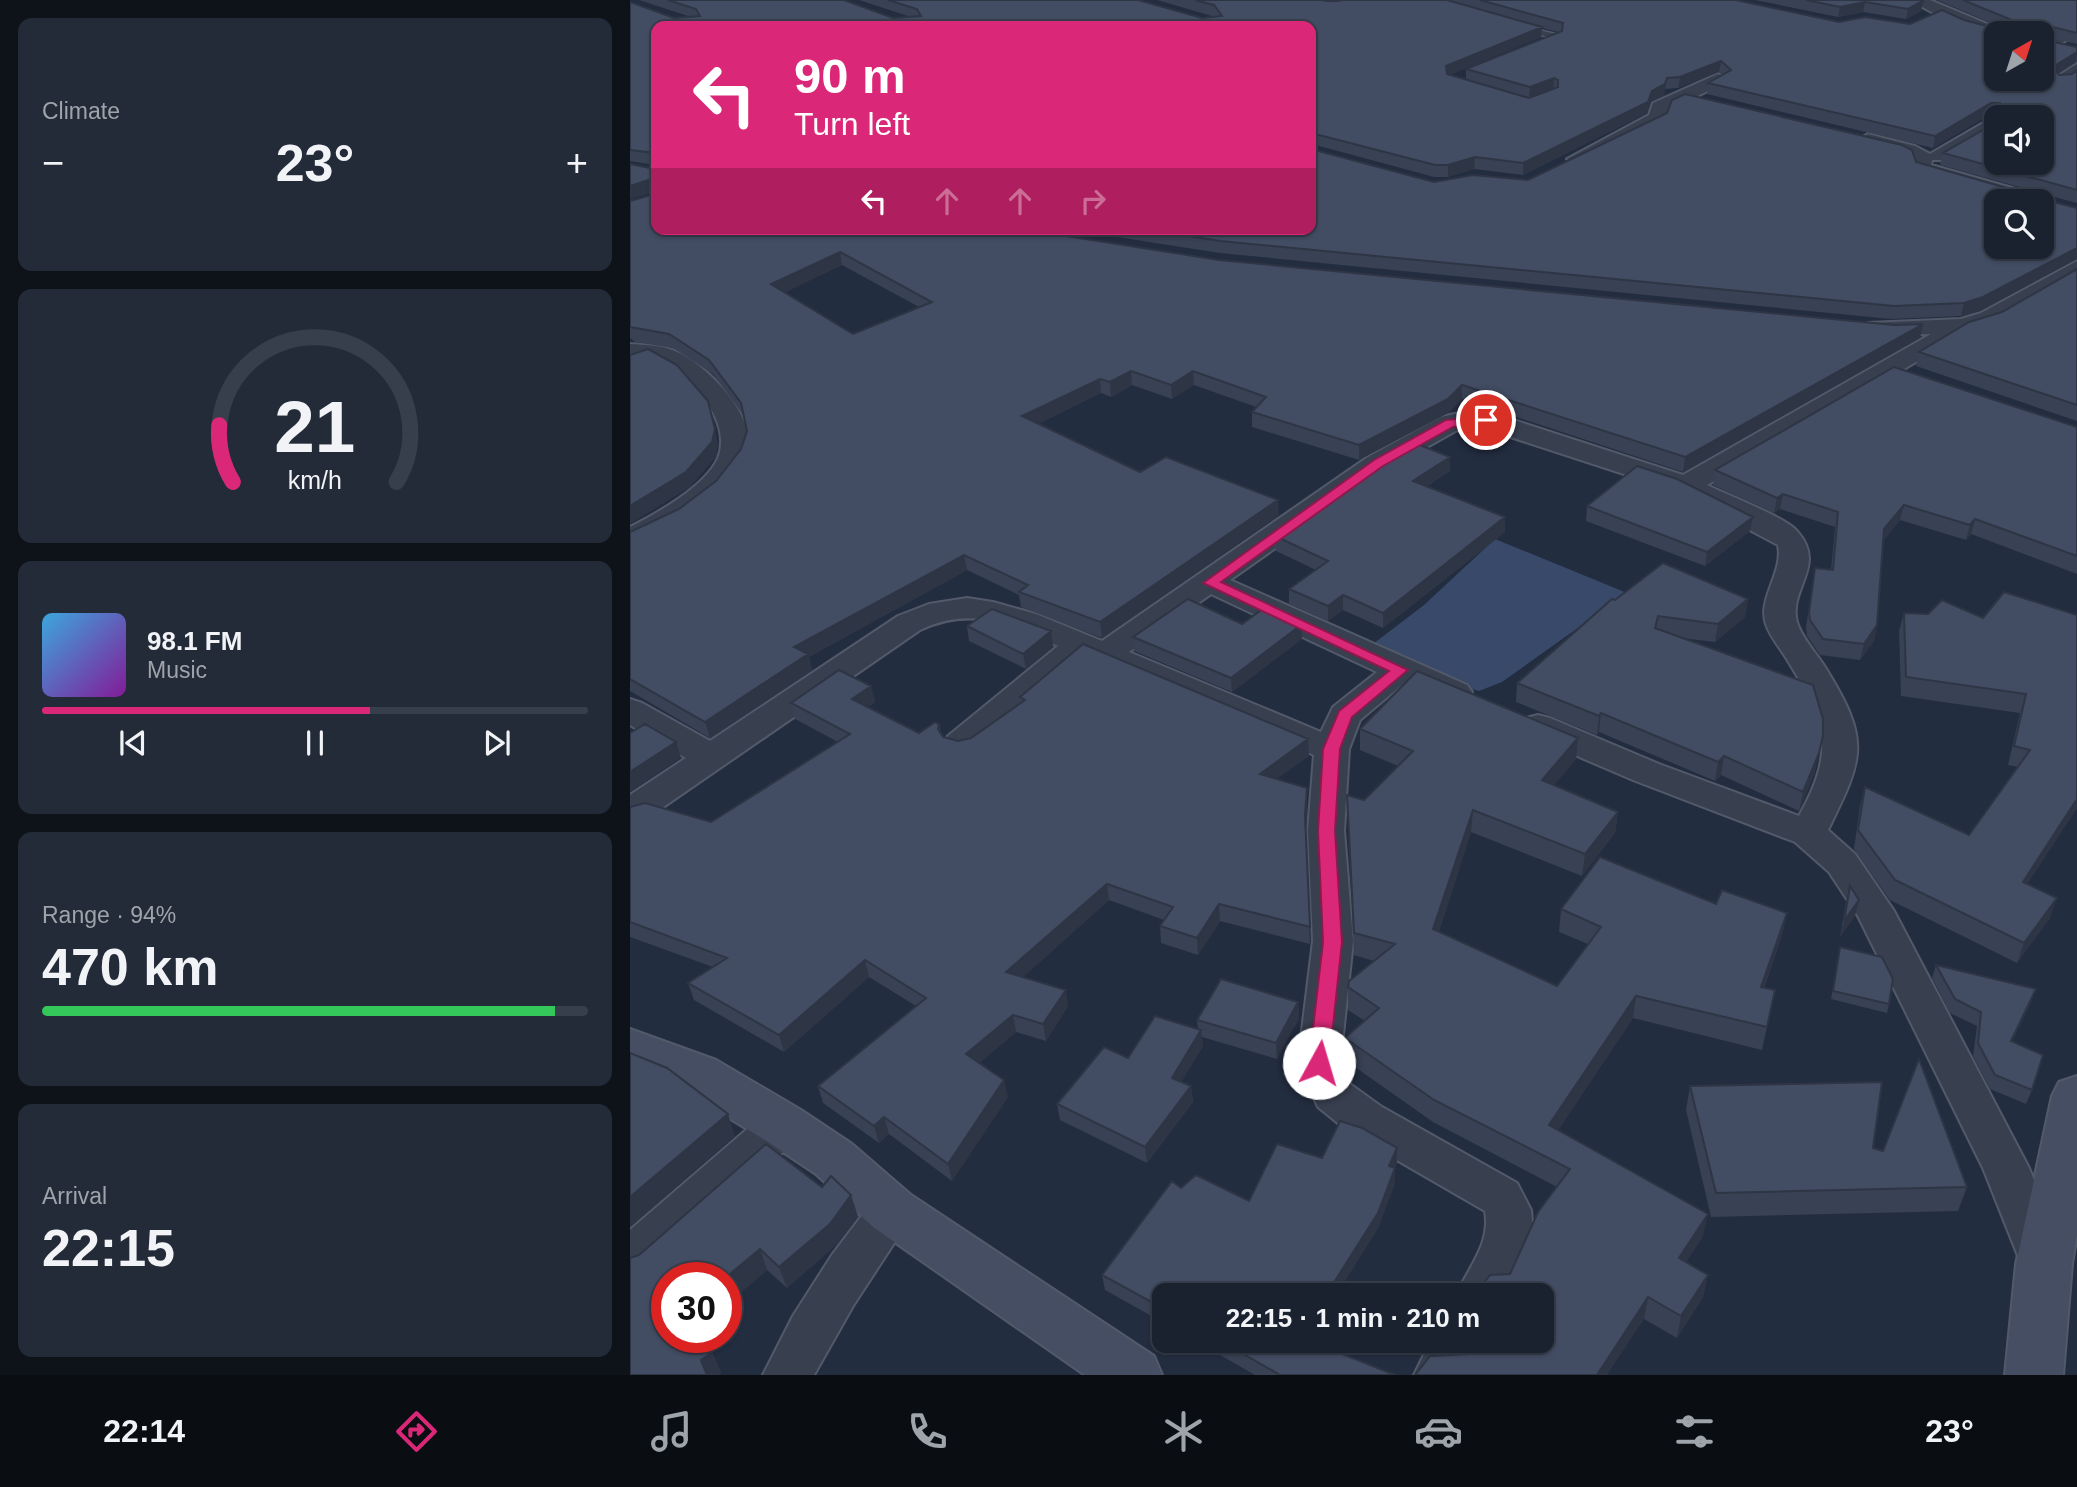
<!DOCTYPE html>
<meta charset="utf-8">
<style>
body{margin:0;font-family:Helvetica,sans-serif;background:#232a38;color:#f1f3f6;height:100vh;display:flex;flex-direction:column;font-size:26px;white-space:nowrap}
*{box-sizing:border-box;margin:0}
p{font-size:23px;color:#9fa4ab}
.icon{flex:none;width:38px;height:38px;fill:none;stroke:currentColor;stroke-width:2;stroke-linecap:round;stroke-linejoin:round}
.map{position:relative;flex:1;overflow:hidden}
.details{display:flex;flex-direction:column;gap:18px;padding:18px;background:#0e131a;width:630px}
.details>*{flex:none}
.top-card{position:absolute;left:21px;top:21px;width:665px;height:214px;border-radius:14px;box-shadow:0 2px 5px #0004,0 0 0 2px #383f4c;background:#db2777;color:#fff;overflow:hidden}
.needle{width:46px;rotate:39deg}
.fabs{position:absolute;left:1354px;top:21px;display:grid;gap:14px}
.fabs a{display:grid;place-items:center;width:70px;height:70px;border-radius:14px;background:#1a2230;box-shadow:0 2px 5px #0004,0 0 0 2px #383f4c;font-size:35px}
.speed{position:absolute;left:21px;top:1262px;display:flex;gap:14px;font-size:35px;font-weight:700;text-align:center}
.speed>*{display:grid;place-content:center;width:91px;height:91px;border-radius:50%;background:#1a2230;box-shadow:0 2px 5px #0004,0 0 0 2px #383f4c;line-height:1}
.speed .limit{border:10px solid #d22;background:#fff;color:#111}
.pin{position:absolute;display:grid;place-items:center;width:60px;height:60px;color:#fff;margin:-30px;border:4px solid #fff;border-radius:50%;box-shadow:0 2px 7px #0007}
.me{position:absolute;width:77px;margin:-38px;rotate:6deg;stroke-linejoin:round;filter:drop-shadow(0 0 5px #0008)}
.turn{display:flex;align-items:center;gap:24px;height:147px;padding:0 28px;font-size:32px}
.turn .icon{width:91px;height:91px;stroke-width:2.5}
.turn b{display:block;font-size:49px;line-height:60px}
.lanes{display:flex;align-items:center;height:66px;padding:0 28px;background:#0003;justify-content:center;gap:35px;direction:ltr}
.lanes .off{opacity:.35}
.big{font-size:52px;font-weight:700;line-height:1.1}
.details .widget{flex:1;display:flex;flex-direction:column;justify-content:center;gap:10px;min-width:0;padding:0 24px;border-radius:14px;background:#232a38}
.details .dial{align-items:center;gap:0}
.dial svg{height:182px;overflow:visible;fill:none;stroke:#383f4c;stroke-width:7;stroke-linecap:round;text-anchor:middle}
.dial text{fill:#f1f3f6;stroke:none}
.song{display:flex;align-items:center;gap:21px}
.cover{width:84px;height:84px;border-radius:10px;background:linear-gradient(135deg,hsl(200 70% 55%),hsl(290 70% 35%))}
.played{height:7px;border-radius:4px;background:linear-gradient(90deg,#db2777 60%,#383f4c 60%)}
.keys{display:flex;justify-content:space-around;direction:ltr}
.heat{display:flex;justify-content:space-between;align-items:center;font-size:38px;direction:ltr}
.charge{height:10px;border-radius:5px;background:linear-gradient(90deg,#34c759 94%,#383f4c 0)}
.trip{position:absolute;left:522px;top:1283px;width:402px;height:70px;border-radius:14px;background:#1a2230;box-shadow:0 2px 5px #0004,0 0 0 2px #383f4c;font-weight:700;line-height:70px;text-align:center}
.tabs{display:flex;height:112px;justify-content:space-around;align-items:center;background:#0a0e13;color:#9fa4ab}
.tabs .icon{width:49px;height:49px}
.tabs .active{color:#db2777}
.tabs b{font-size:32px;color:#f1f3f6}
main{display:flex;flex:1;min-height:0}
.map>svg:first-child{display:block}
.water{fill:#38496a}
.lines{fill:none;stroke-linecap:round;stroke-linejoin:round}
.lane-casing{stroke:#525a6a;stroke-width:3}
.street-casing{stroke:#525a6a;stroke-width:4}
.secondary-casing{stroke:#525a6a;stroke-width:4}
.lane{fill:#383f4f;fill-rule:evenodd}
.street{fill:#383f4f;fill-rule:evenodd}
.secondary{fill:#454e63;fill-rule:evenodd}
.wall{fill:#394154;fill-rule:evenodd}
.shaded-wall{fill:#2e3545}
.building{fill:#424c62;stroke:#2e3545;stroke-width:2;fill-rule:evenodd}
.route{fill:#db2777;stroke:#8e194d;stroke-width:2}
</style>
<main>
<section class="details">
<div class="widget"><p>Climate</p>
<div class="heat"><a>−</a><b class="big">23°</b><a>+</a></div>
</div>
<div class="widget dial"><svg viewBox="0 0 100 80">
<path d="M14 69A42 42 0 1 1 86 69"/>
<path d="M14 69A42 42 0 0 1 8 44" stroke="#db2777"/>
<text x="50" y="56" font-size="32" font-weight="700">21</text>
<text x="50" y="72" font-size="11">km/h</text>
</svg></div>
<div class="widget">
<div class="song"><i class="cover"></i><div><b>98.1 FM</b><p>Music</p></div></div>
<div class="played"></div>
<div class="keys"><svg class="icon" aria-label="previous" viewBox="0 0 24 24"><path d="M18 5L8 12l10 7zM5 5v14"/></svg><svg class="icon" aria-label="pause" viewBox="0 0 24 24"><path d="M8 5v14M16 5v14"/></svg><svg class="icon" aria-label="next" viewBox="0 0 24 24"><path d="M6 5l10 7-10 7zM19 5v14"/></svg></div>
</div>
<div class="widget"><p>Range · 94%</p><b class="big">470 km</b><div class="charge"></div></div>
<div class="widget"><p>Arrival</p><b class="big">22:15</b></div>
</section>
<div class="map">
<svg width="1447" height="1375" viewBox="0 0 1447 1375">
<rect width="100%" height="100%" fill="#232d40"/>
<path class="water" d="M865,539L997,593L872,682L849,691L777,670L743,644L794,605Z"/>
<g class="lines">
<defs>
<path id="lane" d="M892,26L930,35L931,37L916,45H910V41L919,37L889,30Z"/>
<path id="street" d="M1279,0H1300L1379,33H1367V37L1332,28Z
M1447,22V34L1423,48H1412V40Z
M1447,64V77L1438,83H1426L1423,79Z
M1088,74L1097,79L1094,83L1039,110L1035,122L954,163L947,165L937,159L1019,115L1023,103Z
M1367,115L1374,117H1367V129L1316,160H1302L1301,165L1414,197L1418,201L1414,205L1412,201H1385L1284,172L1282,160L1231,144L1228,140L1238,134L1285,146L1300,154Z
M1447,261V277L1367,323L1335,333L1077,485C1097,495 1155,517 1167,531C1198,566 1158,588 1167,622C1171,637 1187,654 1195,667C1241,741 1234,757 1198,830L1225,854L1264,911L1399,1168L1437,1261L1430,1276L1413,1282L1396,1276L1353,1168L1228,916L1199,872L1165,842L1003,780L896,734L891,726L896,718L908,715L920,718L1029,764L1169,816C1206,750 1196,723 1158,661C1151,649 1140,637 1136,624C1127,599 1154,572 1148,545L1046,491L853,428L829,429L758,469L600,580L837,685L842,692L837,699L825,702L774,683L730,720L719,749L714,831L723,941L710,1063L720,1084L752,1107L887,1183L901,1210L903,1234L875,1295H826C839,1267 861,1243 855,1211L720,1133L688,1107L668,1063L683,941L678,831L684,755L454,657L342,752L330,755L318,752L313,744L318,736L428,646C378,625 343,605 290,630L13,821L0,824V795L56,758L0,725V699L12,703L80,741L268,616L299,604L337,598L363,602L406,614L472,641L738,457L811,417L838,411L865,414L1053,475L1301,334L1247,335L1238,333L1235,328L1238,323L1331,319L1351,313ZM581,594L747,672L703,707L691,732L499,652Z
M0,344C14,345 29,345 42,350C73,361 123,412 118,446C112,488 38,537 0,547V527C26,514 76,486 88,458C103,420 60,374 27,362C19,359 9,359 0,358Z
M153,1107L169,1112L175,1125L169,1138L17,1274L0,1280V1230L137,1112Z
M262,1191L278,1197L285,1211L223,1306L184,1375H133L163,1316L202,1255L246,1197Z
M801,1340H852L835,1375H784Z"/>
<path id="secondary" d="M0,1029L86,1060L171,1110L222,1144L281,1195L524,1356L532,1375H455L243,1227L186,1174L135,1140L50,1088L0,1068Z
M1447,1076V1234L1442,1264L1433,1375H1375L1386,1264L1422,1096L1429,1082Z"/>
</defs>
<use href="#lane" class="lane-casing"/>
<use href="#street" class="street-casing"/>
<use href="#secondary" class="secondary-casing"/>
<use href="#lane" class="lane"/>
<use href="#street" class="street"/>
<use href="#secondary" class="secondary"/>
</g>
<path class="wall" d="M9,0H214L263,18L281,17L229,0H508L572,18L585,17L527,0H700L699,1H709L711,0H1106L1209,22L1280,24L1334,20L1369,29L1371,27L1307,0H1447V44L1413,36L1414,40L1447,47V62H1446L1428,74L1429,75L1442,74L1447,70V203L1413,194L1415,200L1447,208V259L1350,311L1331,316L1261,319L590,253L435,229H681L804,182L898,180L1286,162L1387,191H1404L1310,165L1313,153L1412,117H1367V114L1359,115L1303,148L1077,94L1078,83L1092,74L1089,72L1048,88L1035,89L1034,95L1021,102L1017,113L893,175L844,169L818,177H804L682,144L681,145V26L26,229L589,260L1290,338L1053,472L832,399L818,413L729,460L622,427V412L626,407L564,385L542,399L502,385L481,397L471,393L408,424L510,472L649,515L472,638L391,607L389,595L337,570L179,657L182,670L80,738L0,691V532L49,509L86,481L111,449L117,431L114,416L83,374L43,348L5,342L0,338V201L25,194V191L0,199V164L25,169V165L0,161V2L44,18L61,17ZM912,28L928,32L836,69V80L819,75L911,37ZM212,265L289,307L223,334L154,292Z
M1125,0H1292L1293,1L1291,11L1276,19L1233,12L1208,17Z
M1447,269V421L1286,366L1289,352L1372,312Z
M1447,427V574L1341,534L1336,540L1270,520L1253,541L1247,625L1244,641L1230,660L1190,655L1177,636L1176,627L1185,568L1201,570L1205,527L1150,509L1144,513L1083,485L1085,470Z
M820,457V471L797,486L875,517V532L753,628L713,610L698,621L659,604V589L686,570L646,551L645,536Z
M957,506L1120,531L1075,566L956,521Z
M1118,599L1115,617L1085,642L1052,638L1185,772L1169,811L1091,775L1085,781L969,732L967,735L886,702L887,683L985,600Z
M1274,613L1353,618L1447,615V808L1397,884L1420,918L1387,963L1260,900L1224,849L1230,806L1235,787L1339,835L1388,767L1378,765L1390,713L1271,696L1269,631Z
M612,624L672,639L602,692L504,651L503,637Z
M337,626L421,631L423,647L396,669L339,641Z
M241,686L245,702L238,707L289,733L309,724L311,734L313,737L328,741L341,738L391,703L390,697L678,739L679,756L646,779L677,804L676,829L680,944L590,921L568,955L531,943L530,926L534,920L479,900L393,977L438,1006L416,1041L386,1032L349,1063L378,1097L322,1181L259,1134L249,1143L193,1103L188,1086L286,1006L239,977L154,1052L64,1000L58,983L83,967L0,937V807L81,822L208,742L165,719L161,703Z
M730,729L948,738L946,759L924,785L988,812L985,833L952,876L841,832L809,931L927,986L958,944L929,932L931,909L1086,904L1157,913L1152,935L1134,988L1145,990L1132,1050L1003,1018L928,1130L1073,1236L1056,1262L1078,1275L1073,1297L1047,1338L1014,1319L839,1354L880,1274L927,1187L803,1122L715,1060V1038L735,1021L718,1010V987L744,961L724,955L717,795L734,800L768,766L730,750Z
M1220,886L1225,916L1210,937L1216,902Z
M1210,947L1259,1004L1257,1013L1201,999Z
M1306,965L1401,1002L1382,1042L1402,1090L1396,1104L1360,1089L1343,1056L1347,1026L1320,1013L1302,978Z
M668,1002L669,1018L647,1059L572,1037L573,1046L551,1082L561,1086L563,1102L517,1163L430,1120L427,1104L498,1058L568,1029L567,1020Z
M1060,1086L1243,1148L1337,1187L1328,1211L1081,1217L1056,1110Z
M136,1144L192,1187L201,1176L221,1195L228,1217L206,1245L157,1288L137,1270L96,1305V1278H37V1337H70L82,1352L91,1372L88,1375H0V1258L9,1255Z
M692,1158L767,1163L764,1168H765V1183L748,1228L706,1295H534V1323L475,1290L472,1275L551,1188L619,1201Z
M564,1340H692L689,1345L765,1375H625Z"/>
<path class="shaded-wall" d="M1293,1L1291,11L1276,19L1278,9Z
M1235,2L1233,12L1208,17L1210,7Z
M912,27L911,37L816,77V66Z
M1447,52L1446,62L1420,79L1423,67Z
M1091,61L1089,72L1048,88L1050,77Z
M924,78L923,90L899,98L900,87Z
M1037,78L1034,95L1021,102L1017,113L893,175V163L1022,91Z
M1361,103L1359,115L1303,148L1305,136Z
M845,157L844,169L818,177V165Z
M24,178L26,190L0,199V186Z
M1447,248V259L1350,311L1331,316L1334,303Z
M210,252L212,265L144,298L141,284Z
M1293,324L1290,338L1053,472L1055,457Z
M501,371L502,385L481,397L480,382Z
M563,371L564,385L542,399L541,385Z
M470,379L471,393L394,431L392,416Z
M832,385V399L818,413L729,460V445Z
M78,401L88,443L86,457L60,487L0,524V506Z
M820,457V471L782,495L783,481Z
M1153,494L1150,509L1144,513L1147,498Z
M648,500L649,515L472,638L470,622Z
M1274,505L1270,520L1250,544L1254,529Z
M875,517V532L753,628V613Z
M1123,517L1120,531L1075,566L1077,552Z
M1345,519L1341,534L1336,540L1340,525Z
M334,555L337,570L179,657L182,670L80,738L75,722L164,647Z
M713,595V610L698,621V606Z
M1118,599L1115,617L1085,642L1088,624Z
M671,625L672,639L602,692L601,678Z
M1247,625L1244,641L1230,660L1234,644Z
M421,631L423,647L396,669L393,654Z
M241,686L245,702L226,715L222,699Z
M971,713L969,732L967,735L969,716Z
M948,738L946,759L910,802L912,780Z
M678,739L679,756L631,790L630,774Z
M46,742L51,758L0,792V772Z
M1189,753L1185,772L1169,811L1173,792Z
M1094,756L1091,775L1085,781L1088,762Z
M677,788V804L675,831V815Z
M1447,799V808L1386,901L1393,882Z
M843,810L841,832L802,951L803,929Z
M988,812L985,833L952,876L955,854Z
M477,884L479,900L380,989L376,972Z
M1427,898L1420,918L1387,963L1394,943Z
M1229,900L1225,916L1210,937L1214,921Z
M589,904L590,921L568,955L567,938Z
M1157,913L1152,935L1126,1009L1131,987Z
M235,960L239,977L154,1052L149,1035Z
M1406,989L1401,1002L1376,1055L1381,1041Z
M436,990L438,1006L416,1041L413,1024Z
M1006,996L1003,1018L917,1147L919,1125Z
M668,1002L669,1018L647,1059L646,1043Z
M383,1015L386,1032L339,1071L336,1054Z
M571,1030L573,1046L544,1094L542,1078Z
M374,1080L378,1097L322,1181L318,1164Z
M561,1086L563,1102L517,1163L515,1147Z
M98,1114L105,1136L0,1227V1197Z
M254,1117L259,1134L249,1143L244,1126Z
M767,1148V1163L759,1181V1166Z
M765,1168V1183L748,1228L706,1295H696Z
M221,1195L228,1217L206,1245L157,1288L149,1267Z
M1078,1214L1073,1236L1044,1280L1049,1258Z
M130,1249L137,1270L96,1305V1278H95Z
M1078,1275L1073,1297L1047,1338L1051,1316Z
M1018,1297L1014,1319L977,1375H967Z
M683,1340H692L682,1357V1342Z
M82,1352L91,1372L88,1375H77L71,1360Z"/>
<path class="building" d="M38,0H214L263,18L291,16L287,9L258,0H508L572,18L592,16L584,5L565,0H694L696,1H709L711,0H817L912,27L816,66L817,74L899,98L928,87V80L924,78L900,87L836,69L932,31L933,23L850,0H1106L1209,22L1235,17L1280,24L1312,10L1334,20L1369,29L1372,25L1384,24L1382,20L1333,0H1447V33L1415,25L1412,27L1414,40L1447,47V52L1423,67L1429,75L1442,74L1447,70V190L1313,153L1367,122V163H1412V117H1371L1370,103H1361L1305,136L1078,83L1101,70L1091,61L1050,77L1037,78L1035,84L1022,91L1018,102L893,163L845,157L818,165H805L681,133V26H26V229H392L589,260L1264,325L1293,324L1055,457L832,385L818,399L729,445L622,412L636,397L563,371L541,385L501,371L480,382L470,379L392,416L510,472L536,457L648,500L470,622L389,592L398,585L334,555L164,647L178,654L75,722L0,679V532L49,509L86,481L111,449L117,431L111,403L79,360L39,334L0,327V201L25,194L24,178L0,186V164L25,169V153L0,150V2L44,18L70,16L66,9ZM1367,33H1412V79H1367ZM210,252L302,302L223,334L141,284Z
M1176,0H1292L1293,1L1278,9L1235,2L1210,7Z
M1055,94L1272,145L1282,150L1286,162L1387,191H1413L1415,200L1447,208V248L1353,297L1334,303L1264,306L590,241L516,229H681V149L804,182L843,175L898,180L1037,113L1042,100ZM1367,201H1412V247H1367Z
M1447,269V405L1289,352L1339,322L1372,312Z
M18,349L47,365L78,401L85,429L82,442L56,472L0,506V355Z
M1264,367L1447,427V556L1345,519L1340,525L1274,505L1254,529L1247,625L1234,644L1193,639L1180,620L1179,612L1185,568L1203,570L1208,512L1153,494L1147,498L1085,470Z
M785,443L820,457L783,481L875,517L753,613L713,595L698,606L659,589L698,561L645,536Z
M1007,466L1047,479L1123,517L1077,552L957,506Z
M1033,563L1118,599L1088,624L1028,616L1025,628L1183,685L1193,719V736L1189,753L1173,792L1094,756L1088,762L971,713L969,716L887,683L982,599L985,600Z
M1374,592L1447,615V799L1393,882L1427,898L1394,943L1265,880L1228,830L1235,787L1339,835L1400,750L1384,746L1396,694L1276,677L1274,613L1298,614L1312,600L1353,618Z
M558,599L612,624L634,608L671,625L601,678L503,637Z
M362,609L421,631L393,654L337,626Z
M453,644L678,739L630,774L677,788L675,815L680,927L589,904L567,938L530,926L543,907L477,884L376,972L436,990L413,1024L383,1015L336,1054L374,1080L318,1164L254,1117L244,1126L188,1086L296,998L235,960L149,1035L58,983L97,958L0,922V807L15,803L81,822L220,734L161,703L209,670L241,686L222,699L289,733L305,722L309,724L308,729L313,737L328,741L341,738L395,700L390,697Z
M787,671L948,738L912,780L988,812L955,854L843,810L803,929L927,986L971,927L931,909L970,857L1086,904L1092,890L1157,913L1131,987L1145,990L1137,1027L1006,996L919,1125L1078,1214L1049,1258L1078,1275L1051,1316L1018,1297L967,1375H785L800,1356L839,1354L845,1340H912V1295H845L860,1275L880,1274L908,1212L940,1169L804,1100L715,1038L749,1008L718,987L719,981L765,944L724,933L717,795L734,800L783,751L730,729Z
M15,724L46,742L0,772V733Z
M1220,886L1229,900L1214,921Z
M1210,947L1252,957L1263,979L1259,1004L1203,991Z
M1306,965L1406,989L1381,1041L1413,1055L1402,1090L1365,1075L1348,1043L1351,1012L1325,999Z
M591,979L668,1002L646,1043L567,1020Z
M525,1016L571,1030L542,1078L561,1086L515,1147L427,1104L474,1047L498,1058Z
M0,1053L37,1068L98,1114L0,1197Z
M1289,1059L1337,1187L1086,1193L1060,1086L1252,1082L1243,1148L1253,1151Z
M710,1121L732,1128L767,1148L759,1166L765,1168L748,1213L696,1295H534V1309L472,1275L542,1181L551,1188L566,1175L619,1201L647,1144L692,1158Z
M136,1144L192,1187L201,1176L221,1195L200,1224L149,1267L130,1249L95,1278H37V1337H70L82,1352L71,1360L77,1375H0V1258L9,1255Z
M589,1340H683L682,1342L765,1375H650Z"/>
<path class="route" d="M856,416L861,417V423L823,427L753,466L591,582L778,670L722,717L710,749L705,831L712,942L699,1063L696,1068H682L679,1063L693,942L688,831L693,749L709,711L759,671L573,583L744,460L816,420Z"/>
</svg>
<div class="fabs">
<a><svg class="needle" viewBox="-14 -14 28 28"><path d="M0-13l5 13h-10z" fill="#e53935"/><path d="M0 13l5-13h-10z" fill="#9fa4ab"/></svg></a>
<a><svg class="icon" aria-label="sound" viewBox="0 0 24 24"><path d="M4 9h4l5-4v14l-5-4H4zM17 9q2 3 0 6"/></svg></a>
<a><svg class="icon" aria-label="search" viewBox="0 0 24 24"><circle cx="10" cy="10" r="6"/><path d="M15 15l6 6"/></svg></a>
</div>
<div class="speed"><div class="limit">30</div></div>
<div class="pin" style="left:856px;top:420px;background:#d93025"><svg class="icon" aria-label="arrive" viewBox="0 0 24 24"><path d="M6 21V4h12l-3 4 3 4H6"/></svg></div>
<svg class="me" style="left:689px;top:1063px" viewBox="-20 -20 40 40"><circle r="19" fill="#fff"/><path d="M0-13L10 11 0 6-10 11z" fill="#db2777"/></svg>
<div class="trip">22:15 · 1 min · 210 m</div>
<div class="top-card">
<div class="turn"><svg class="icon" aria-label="left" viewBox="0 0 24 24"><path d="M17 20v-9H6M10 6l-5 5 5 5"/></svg><div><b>90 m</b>Turn left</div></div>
<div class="lanes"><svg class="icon" aria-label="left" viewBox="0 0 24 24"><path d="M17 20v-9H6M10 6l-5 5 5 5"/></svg><svg class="icon off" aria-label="ahead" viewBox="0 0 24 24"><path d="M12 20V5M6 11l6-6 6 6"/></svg><svg class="icon off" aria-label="ahead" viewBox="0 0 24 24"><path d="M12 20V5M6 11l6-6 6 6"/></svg><svg class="icon off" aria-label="right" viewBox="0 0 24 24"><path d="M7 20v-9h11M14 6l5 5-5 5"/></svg></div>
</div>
</div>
</main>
<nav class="tabs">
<b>22:14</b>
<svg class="icon active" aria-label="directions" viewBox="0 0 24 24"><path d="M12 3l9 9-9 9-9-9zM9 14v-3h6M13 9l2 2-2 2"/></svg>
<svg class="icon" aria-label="music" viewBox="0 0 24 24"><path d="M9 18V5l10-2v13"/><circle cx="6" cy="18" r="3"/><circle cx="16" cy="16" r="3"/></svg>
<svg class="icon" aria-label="phone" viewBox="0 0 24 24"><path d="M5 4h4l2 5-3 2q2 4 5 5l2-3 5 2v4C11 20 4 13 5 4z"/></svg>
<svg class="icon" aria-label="climate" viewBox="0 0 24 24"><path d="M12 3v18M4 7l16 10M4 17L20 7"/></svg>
<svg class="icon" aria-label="car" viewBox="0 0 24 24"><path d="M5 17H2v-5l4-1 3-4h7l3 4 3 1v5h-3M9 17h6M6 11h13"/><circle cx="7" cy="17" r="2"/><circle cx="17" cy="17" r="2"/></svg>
<svg class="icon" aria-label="filters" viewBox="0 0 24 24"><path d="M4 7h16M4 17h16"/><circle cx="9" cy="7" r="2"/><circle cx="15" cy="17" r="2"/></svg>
<b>23°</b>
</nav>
